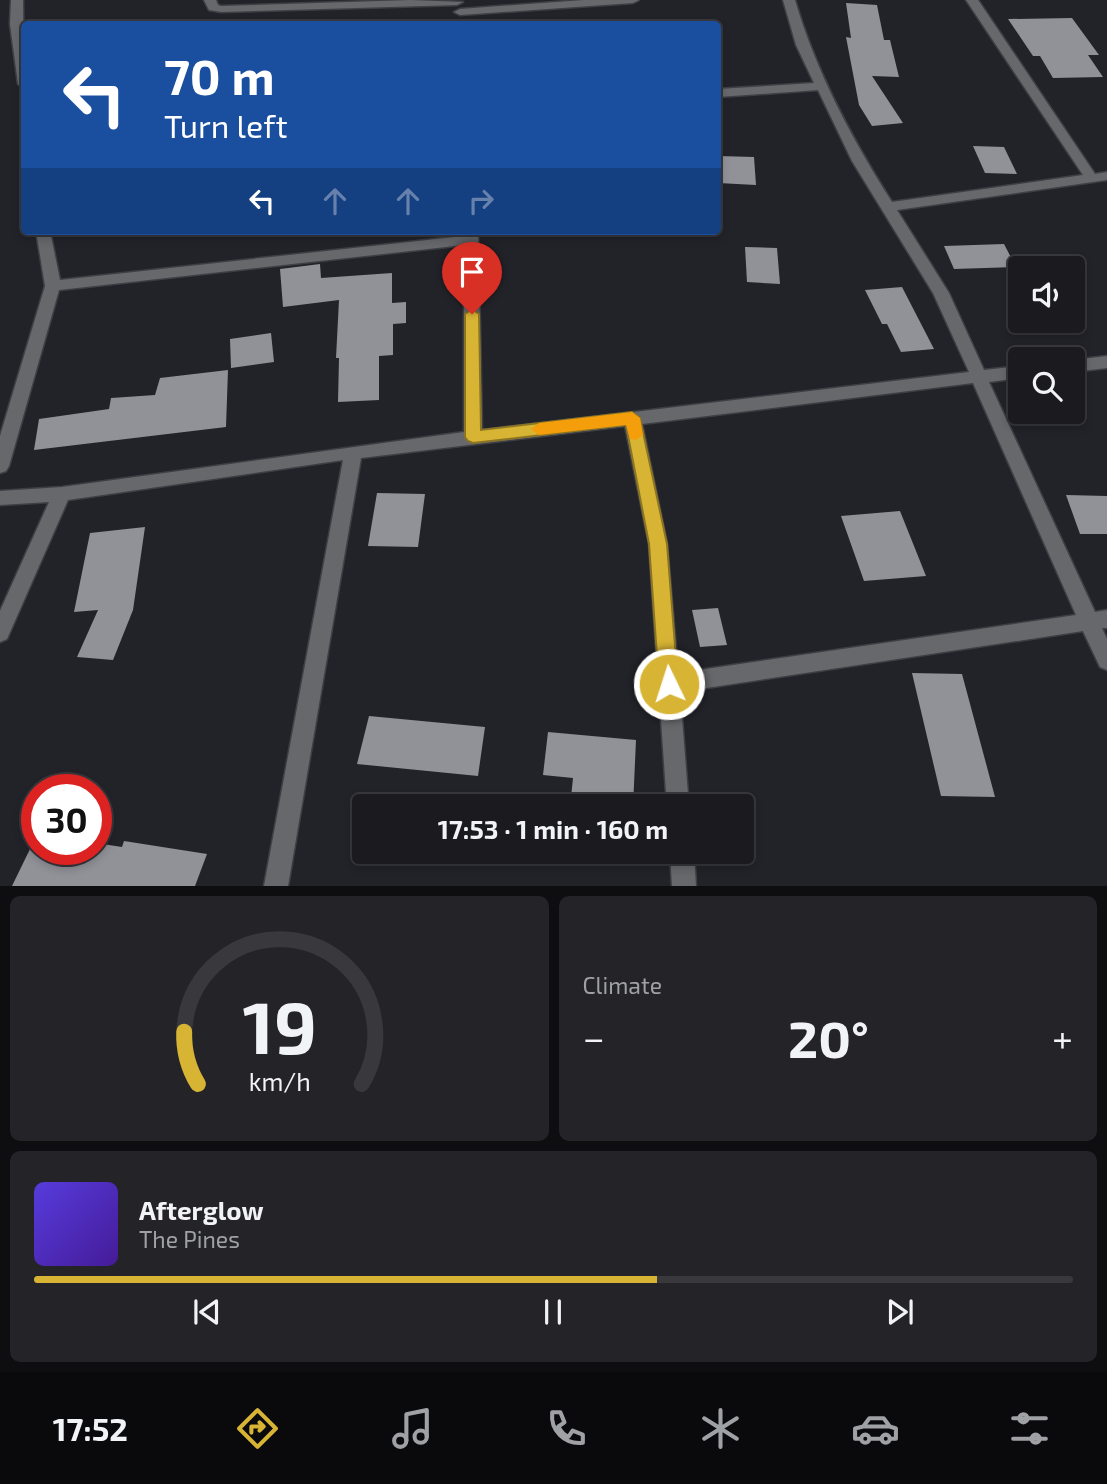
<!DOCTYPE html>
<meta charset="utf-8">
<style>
body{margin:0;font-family:"Exo 2",sans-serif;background:#232328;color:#f1f3f6;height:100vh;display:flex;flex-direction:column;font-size:26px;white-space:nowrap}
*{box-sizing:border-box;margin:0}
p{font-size:23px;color:#9fa1a4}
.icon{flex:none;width:38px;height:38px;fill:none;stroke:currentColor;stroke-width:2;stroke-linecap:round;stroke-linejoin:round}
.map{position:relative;height:886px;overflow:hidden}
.panel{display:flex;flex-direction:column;gap:10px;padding:10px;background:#0e0e11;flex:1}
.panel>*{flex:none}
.top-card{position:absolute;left:21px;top:21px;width:700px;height:214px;border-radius:7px;box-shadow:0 4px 10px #0003,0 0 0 2px #38383d;background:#1a4fa0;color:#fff;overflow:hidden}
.buttons{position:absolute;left:1008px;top:256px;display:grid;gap:14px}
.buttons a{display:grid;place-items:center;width:77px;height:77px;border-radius:7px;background:#1a1a1f;box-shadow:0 4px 10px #0003,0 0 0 2px #38383d;font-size:35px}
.speed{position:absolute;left:21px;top:774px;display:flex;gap:14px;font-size:35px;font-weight:700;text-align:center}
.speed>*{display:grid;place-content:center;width:91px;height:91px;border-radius:50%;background:#1a1a1f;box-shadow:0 4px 10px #0003,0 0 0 2px #38383d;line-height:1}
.speed .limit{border:10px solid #d22;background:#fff;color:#111}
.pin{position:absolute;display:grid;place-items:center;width:60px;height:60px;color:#fff;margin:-72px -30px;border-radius:50% 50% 50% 0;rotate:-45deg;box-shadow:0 0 7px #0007}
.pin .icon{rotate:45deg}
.me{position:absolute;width:77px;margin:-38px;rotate:356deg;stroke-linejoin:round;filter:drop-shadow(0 0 5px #0008)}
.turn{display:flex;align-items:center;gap:24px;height:147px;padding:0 28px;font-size:32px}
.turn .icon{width:91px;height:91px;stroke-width:2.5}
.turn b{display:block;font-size:49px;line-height:60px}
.lanes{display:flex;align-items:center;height:66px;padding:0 28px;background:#0003;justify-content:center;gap:35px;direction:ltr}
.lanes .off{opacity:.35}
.big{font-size:52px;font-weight:700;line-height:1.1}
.panel .tile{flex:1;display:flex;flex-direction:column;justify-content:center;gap:10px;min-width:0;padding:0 24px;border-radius:10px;background:#232328}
.panel .dial{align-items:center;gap:0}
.dial svg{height:182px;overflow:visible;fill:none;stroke:#38383d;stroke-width:7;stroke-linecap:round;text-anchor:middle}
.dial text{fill:#f1f3f6;stroke:none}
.song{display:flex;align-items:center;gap:21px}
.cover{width:84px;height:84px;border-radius:10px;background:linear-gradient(135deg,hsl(250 70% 55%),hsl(260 70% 35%))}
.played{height:7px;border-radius:4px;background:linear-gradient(90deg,#d8b434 60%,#38383d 60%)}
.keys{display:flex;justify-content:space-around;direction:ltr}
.heat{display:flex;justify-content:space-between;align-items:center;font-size:38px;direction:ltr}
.panel .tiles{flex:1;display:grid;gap:10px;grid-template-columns:1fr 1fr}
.tile:last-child{grid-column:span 2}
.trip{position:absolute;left:352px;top:794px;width:402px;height:70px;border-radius:7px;background:#1a1a1f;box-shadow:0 4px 10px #0003,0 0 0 2px #38383d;font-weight:700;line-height:70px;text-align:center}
.menu{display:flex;height:112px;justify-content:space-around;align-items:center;background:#0a0a0c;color:#9fa1a4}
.menu .icon{width:49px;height:49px}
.menu .selected{color:#d8b434}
.menu b{font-size:32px;color:#f1f3f6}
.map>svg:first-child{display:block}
.building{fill:#909298}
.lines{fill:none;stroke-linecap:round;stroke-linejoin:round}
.minor-casing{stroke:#3e3f45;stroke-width:3}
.minor{fill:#67686b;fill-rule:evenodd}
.route{fill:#d8b434;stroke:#8c7522;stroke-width:2}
.slow{fill:#f59e0b}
</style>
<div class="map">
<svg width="1107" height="886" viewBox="0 0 1107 886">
<rect width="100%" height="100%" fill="#222329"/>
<path class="building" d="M846,3L877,5L884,40H890L899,77L872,76L903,123L872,126L859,105L846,37L851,38Z
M1072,18L1099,55H1088L1103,77L1053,78L1040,56H1033L1008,19Z
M973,146L1004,147L1017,174L985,173Z
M718,156L754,157L756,185L718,183Z
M1004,244L1016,267L954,269L944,246Z
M745,247L777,248L780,284L747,282Z
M320,264L321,278L392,273V303L406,302V323L393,324V355L379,356V400L338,402L339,358H336L339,300L283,307L280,269Z
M902,287L934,349L901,352L887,324H882L865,290Z
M271,333L274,362L231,368L230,339Z
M228,370L226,427L34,450L39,419L109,409L111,398L155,395L160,378Z
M377,493L425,494L418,547L368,546Z
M1066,495L1107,496V534H1080Z
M900,511L926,576L864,581L841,516Z
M145,527L133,610L113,660L77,657L98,610L74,612L90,533Z
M718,608L727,645L700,647L692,610Z
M912,673L962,674L995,797L941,796Z
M369,716L485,727L478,776L357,764Z
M548,732L636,740L633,807H570L573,778L543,775Z
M124,841L207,854L195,886H12L30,849H96V843L122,847Z"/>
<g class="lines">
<defs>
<path id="minor" d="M11,0H23L24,88L18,84L10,24Z
M204,0H216L218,5L221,6L411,0L463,2L457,5L221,12L209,10Z
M584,0H639L633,3L460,15L454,12L460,9Z
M783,0H795C816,72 852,139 892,202L1083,175L966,0H978L1095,174L1107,172V180L897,210L949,293L984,370L1020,366V378L989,382L1095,612L1107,610V628H1102L1107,639V670L1100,667L1083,631L680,692L689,807H667L649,544L625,426L361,458L288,886H264L343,460L68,500L7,639L0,642V611L49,502L0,505V491L62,487L464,432V245L59,290L9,466L6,471L0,473V436L45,286L36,231H50L60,280L464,236V231H478L482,430L969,372L933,293L852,161L818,90L718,97V89L814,83L796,45ZM973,383L1076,615L678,673L667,544L642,424Z
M1107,356V368L1073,372V360Z
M670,852H694L696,886H672Z"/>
</defs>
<use href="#minor" class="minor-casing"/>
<use href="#minor" class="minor"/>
</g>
<path class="route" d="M472,309L479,314L481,430L632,412L640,418L667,544L678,684L675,690L669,692L662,690L659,684L649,544L626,425L473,443L468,441L465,437V314Z"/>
<path class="slow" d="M632,412L640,418L643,435L636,440L630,439L626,425L539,435L531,429L539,423Z"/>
</svg>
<div class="buttons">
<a><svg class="icon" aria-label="sound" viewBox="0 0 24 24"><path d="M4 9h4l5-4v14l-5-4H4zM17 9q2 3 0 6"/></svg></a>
<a><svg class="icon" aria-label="search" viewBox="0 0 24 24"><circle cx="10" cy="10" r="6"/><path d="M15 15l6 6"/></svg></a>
</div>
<div class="speed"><div class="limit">30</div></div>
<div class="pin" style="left:472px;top:314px;background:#d93025"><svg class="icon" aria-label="arrive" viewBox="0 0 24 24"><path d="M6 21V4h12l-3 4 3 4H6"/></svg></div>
<svg class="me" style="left:669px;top:684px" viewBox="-20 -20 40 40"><circle r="17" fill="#d8b434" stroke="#fff" stroke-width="3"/><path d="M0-11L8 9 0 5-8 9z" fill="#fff"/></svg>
<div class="trip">17:53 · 1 min · 160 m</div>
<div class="top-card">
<div class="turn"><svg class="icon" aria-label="left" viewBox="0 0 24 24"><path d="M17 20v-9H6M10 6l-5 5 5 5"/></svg><div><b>70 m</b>Turn left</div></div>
<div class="lanes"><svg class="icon" aria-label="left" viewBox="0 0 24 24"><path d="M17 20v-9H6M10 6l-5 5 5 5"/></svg><svg class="icon off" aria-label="ahead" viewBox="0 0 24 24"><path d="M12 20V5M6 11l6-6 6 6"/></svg><svg class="icon off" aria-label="ahead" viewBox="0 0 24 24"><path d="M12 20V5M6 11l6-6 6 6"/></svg><svg class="icon off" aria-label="right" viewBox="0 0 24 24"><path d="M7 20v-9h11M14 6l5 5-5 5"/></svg></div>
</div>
</div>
<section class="panel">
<div class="tiles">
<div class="tile dial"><svg viewBox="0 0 100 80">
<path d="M14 69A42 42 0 1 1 86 69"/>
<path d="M14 69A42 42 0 0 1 8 46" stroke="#d8b434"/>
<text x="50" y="56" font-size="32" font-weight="700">19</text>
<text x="50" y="72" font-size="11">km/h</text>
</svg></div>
<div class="tile"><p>Climate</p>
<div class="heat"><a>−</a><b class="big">20°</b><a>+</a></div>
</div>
<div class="tile">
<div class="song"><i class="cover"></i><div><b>Afterglow</b><p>The Pines</p></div></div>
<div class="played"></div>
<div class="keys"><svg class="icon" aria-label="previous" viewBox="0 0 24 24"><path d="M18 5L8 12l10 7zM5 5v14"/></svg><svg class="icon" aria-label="pause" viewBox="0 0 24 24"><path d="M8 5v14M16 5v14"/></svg><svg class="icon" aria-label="next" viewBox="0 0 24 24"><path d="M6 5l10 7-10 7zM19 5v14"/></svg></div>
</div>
</div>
</section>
<nav class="menu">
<b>17:52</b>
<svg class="icon selected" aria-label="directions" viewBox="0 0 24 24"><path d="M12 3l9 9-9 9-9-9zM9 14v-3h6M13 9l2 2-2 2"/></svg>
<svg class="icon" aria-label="music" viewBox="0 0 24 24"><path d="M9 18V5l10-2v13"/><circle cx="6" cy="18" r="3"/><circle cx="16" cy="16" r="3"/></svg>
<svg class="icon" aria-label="phone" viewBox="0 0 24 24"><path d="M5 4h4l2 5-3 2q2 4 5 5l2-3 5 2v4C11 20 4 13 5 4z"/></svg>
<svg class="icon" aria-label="climate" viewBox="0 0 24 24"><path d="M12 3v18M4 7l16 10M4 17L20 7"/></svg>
<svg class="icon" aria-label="car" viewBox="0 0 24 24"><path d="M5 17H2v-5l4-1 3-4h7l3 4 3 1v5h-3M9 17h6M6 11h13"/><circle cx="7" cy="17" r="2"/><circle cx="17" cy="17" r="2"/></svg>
<svg class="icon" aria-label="filters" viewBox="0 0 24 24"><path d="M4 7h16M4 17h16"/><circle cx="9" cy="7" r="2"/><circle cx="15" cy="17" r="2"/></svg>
</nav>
